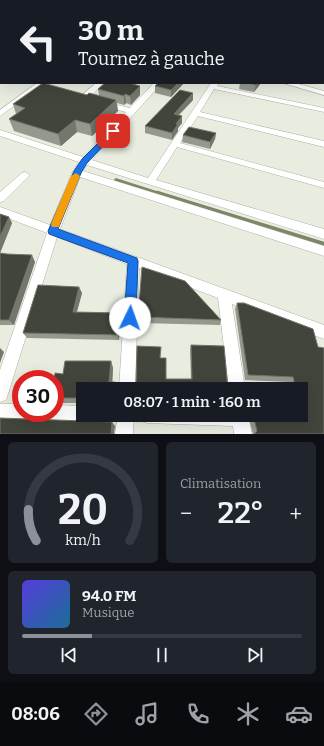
<!DOCTYPE html>
<html lang="fr">
<meta charset="utf-8">
<style>
body{margin:0;font-family:Bitter,serif;background:#20242c;color:#f1f3f6;height:100vh;display:flex;flex-direction:column;font-size:15px;white-space:nowrap}
*{box-sizing:border-box;margin:0}
p{font-size:13px;color:#9ea1a6}
.icon{flex:none;width:22px;height:22px;fill:none;stroke:currentColor;stroke-width:2;stroke-linecap:round;stroke-linejoin:round}
.map{position:relative;height:434px;overflow:hidden}
.sheet{display:flex;flex-direction:column;gap:8px;padding:8px;background:#0d0f14;flex:1}
.sheet>*{flex:none}
.guide{position:absolute;left:0px;top:0px;width:324px;height:84px;box-shadow:0 4px 16px #0002;background:#171b24;color:#f1f3f6;overflow:hidden}
.speed{position:absolute;left:12px;top:370px;display:flex;gap:8px;font-size:20px;font-weight:700;text-align:center}
.speed>*{display:grid;place-content:center;width:52px;height:52px;border-radius:50%;background:#171b24;box-shadow:0 4px 16px #0002;line-height:1}
.speed .limit{border:6px solid #d22;background:#fff;color:#111}
.pin{position:absolute;display:grid;place-items:center;width:34px;height:34px;color:#fff;margin:-17px;border-radius:8px;box-shadow:0 2px 6px #0006}
.me{position:absolute;width:44px;margin:-22px;rotate:3deg;stroke-linejoin:round;filter:drop-shadow(0 0 3px #0008)}
.turn{display:flex;align-items:center;gap:14px;height:84px;padding:0 12px;font-size:18px}
.turn .icon{width:52px;height:52px;stroke-width:2.5}
.turn b{display:block;font-size:28px;line-height:34px}
.big{font-size:30px;font-weight:600;line-height:1.1}
.sheet .card{flex:1;display:flex;flex-direction:column;justify-content:center;gap:6px;min-width:0;padding:0 14px;border-radius:6px;background:#20242c}
.sheet .dial{align-items:center;gap:0}
.dial svg{height:104px;overflow:visible;fill:none;stroke:#363941;stroke-width:7;stroke-linecap:round;text-anchor:middle}
.dial text{fill:#f1f3f6;stroke:none}
.song{display:flex;align-items:center;gap:12px}
.cover{width:48px;height:48px;border-radius:6px;background:linear-gradient(135deg,hsl(250 70% 55%),hsl(200 70% 35%))}
.played{height:4px;border-radius:2px;background:linear-gradient(90deg,#8c9099 25%,#363941 25%)}
.keys{display:flex;justify-content:space-around;direction:ltr}
.heat{display:flex;justify-content:space-between;align-items:center;font-size:22px;direction:ltr}
.sheet .tiles{flex:1;display:grid;gap:8px;grid-template-columns:1fr 1fr}
.card:last-child{grid-column:span 2}
.trip{position:absolute;left:76px;top:382px;width:232px;height:40px;border-radius:0px;background:#171b24;box-shadow:0 4px 16px #0002;font-weight:600;line-height:40px;text-align:center}
.tab-bar{display:flex;height:64px;justify-content:space-around;align-items:center;background:#090b0e;color:#9ea1a6}
.tab-bar .icon{width:28px;height:28px}
.tab-bar .active{color:#8c9099}
.tab-bar b{font-size:18px;color:#f1f3f6}
.map>svg:first-child{display:block}
.lines{fill:none;stroke-linecap:round;stroke-linejoin:round}
.stream-far1{stroke:#7b8767;stroke-width:3.5}
.stream{stroke:#7b8767;stroke-width:4.5}
.street-casing{stroke:#abb0a3;stroke-width:1}
.street{fill:#fff;fill-rule:evenodd}
.wall{fill:#94998e}
.shaded-wall{fill:#73776c}
.building{fill:#41453b;stroke:#73776c}
.route{fill:#1a73e8;stroke:#114b97}
.slow{fill:#f59e0b}
</style>
<div class="map">
<svg width="324" height="434" viewBox="0 0 324 434">
<rect width="100%" height="100%" fill="#e8ede0"/>
<g class="lines">
<path class="stream-far1" d="M116,180L160,194"/>
<path class="stream" d="M157,193L324,244"/>
<defs>
<path id="street" d="M0,31H1V35H0Z
M37,83H46L0,116V110Z
M96,83H104L87,100H81V96Z
M154,83H162L92,160L148,178L211,83H219L217,86L324,108V112L214,89L200,112L324,141V147L198,116L180,143L324,182V188L177,147L156,180L324,229V239L87,165L83,171L324,246V256L80,177L60,229L324,325V339L232,304L245,389H229L218,298L139,268L135,389H119L127,264L57,237L8,394L6,400L0,402V370L47,233L0,215V207L50,225L72,173L79,162L0,136V130L83,157L126,112L101,106V102H104L130,108Z
M283,83H295L324,91V95Z
M25,172L30,175L4,201L0,202V192L22,173Z
M0,404H21V413H29L27,418L21,420H0Z
M55,405L83,406V415H91L89,420C78,425 56,424 45,419L43,413H55Z
M118,415H134L133,434H115Z
M139,415H248L252,434H234L233,426L147,423L141,421Z"/>
</defs>
<use href="#street" class="street-casing"/>
<use href="#street" class="street"/>
</g>
<path class="wall" d="M0,0H324V27L323,26V1H1V28H0Z
M0,35H1V52H0Z
M1,66V77L0,75V67Z
M184,83L171,97L155,93V86Z
M240,83H261L254,92L239,89Z
M140,86V95L131,105L126,103L124,105L117,103L118,111L92,136L77,132L61,146L14,131L9,119L16,114L13,104L87,95H99L98,89Z
M193,100L179,115L182,116V123L178,128V131L172,140L145,133V126Z
M216,133L215,139L210,149L182,142L183,135Z
M0,214L9,217L12,223L0,253L35,262L14,325H0Z
M79,287L82,293L77,312L120,313L121,318L119,340L27,338L23,333Z
M237,303L313,329L324,434H253L248,415H301V389H290L289,382L245,380L235,309Z
M138,317L221,320L220,325L139,323Z
M191,345L228,389L137,388L136,384L161,358L166,379H191L190,350Z
M111,361L113,368L112,382H115L118,389H83V403H55V379L63,374Z"/>
<path class="shaded-wall" d="M178,83H184L171,97V90Z
M257,83H261L254,92L256,85Z
M140,86V95L131,105L130,96Z
M193,93V100L174,120V114Z
M125,94L126,103L124,105V96Z
M116,100L118,111L92,136L90,124Z
M182,116V123L178,128V131L172,140V133L176,124Z
M75,120L77,132L61,146L58,134Z
M216,133L215,139L210,149V142Z
M9,217L12,223L0,253V237Z
M32,255L35,262L14,325L9,320Z
M79,287L82,293L75,318L73,312Z
M120,313L121,318L119,340L118,335Z
M0,348L4,352L0,363Z
M111,361L113,368L112,388L109,382Z
M112,422L115,426L114,434H111Z"/>
<path class="building" d="M0,0H85L84,1H1V22H0Z
M113,0H324V2H323L324,4V20H323V1H123H124Z
M323,27H324V66L323,71Z
M0,35H1V45H0Z
M43,83L87,95L89,93L116,100L90,124L75,120L58,134L9,119L25,108L13,104Z
M105,83H129L140,86L130,96L125,94L124,96L98,89Z
M158,83H178L171,90L155,86Z
M248,83H257L256,85Z
M180,90L193,93L174,114L182,116L176,124H178L172,133L145,126Z
M189,127L216,133L210,142L183,135Z
M0,214L9,217L0,237Z
M0,253L7,254L32,255L9,320H0Z
M142,267L185,281L221,320L138,317Z
M38,285L79,287L73,312L120,313L118,335L23,333Z
M237,303H244L313,329L318,347L324,348V434H255V433L257,431L253,415H301V389H296L293,377L248,375Z
M191,345L224,346L228,389H137V384H136L137,346L161,347L160,358H166V379H192Z
M65,361H111L109,382H115L117,385L116,389H83V398H55V379H54L55,373L63,374Z
M0,418L112,422L111,434H0Z"/>
<path class="route" d="M113,129L117,131L116,133L87,163L81,173L58,229L137,258L138,261L136,318L134,322L130,324L126,322L124,318L128,263L49,234L48,231L74,171L82,159L111,130Z"/>
<path class="slow" d="M76,173L80,176L60,224L59,227H52L51,224L71,176Z"/>
</svg>
<div class="speed"><div class="limit">30</div></div>
<div class="pin" style="left:113px;top:131px;background:#d93025"><svg class="icon" aria-label="arrive" viewBox="0 0 24 24"><path d="M6 21V4h12l-3 4 3 4H6"/></svg></div>
<svg class="me" style="left:130px;top:318px" viewBox="-20 -20 40 40"><circle r="19" fill="#fff"/><path d="M0-13L10 11 0 6-10 11z" fill="#1a73e8"/></svg>
<div class="trip">08:07 · 1 min · 160 m</div>
<div class="guide">
<div class="turn"><svg class="icon" aria-label="left" viewBox="0 0 24 24"><path d="M17 20v-9H6M10 6l-5 5 5 5"/></svg><div><b>30 m</b>Tournez à gauche</div></div>
</div>
</div>
<section class="sheet">
<div class="tiles">
<div class="card dial"><svg viewBox="0 0 100 80">
<path d="M14 69A42 42 0 1 1 86 69"/>
<path d="M14 69A42 42 0 0 1 8 45" stroke="#8c9099"/>
<text x="50" y="56" font-size="32" font-weight="700">20</text>
<text x="50" y="72" font-size="11">km/h</text>
</svg></div>
<div class="card"><p>Climatisation</p>
<div class="heat"><a>−</a><b class="big">22°</b><a>+</a></div>
</div>
<div class="card">
<div class="song"><i class="cover"></i><div><b>94.0 FM</b><p>Musique</p></div></div>
<div class="played"></div>
<div class="keys"><svg class="icon" aria-label="previous" viewBox="0 0 24 24"><path d="M18 5L8 12l10 7zM5 5v14"/></svg><svg class="icon" aria-label="pause" viewBox="0 0 24 24"><path d="M8 5v14M16 5v14"/></svg><svg class="icon" aria-label="next" viewBox="0 0 24 24"><path d="M6 5l10 7-10 7zM19 5v14"/></svg></div>
</div>
</div>
</section>
<nav class="tab-bar">
<b>08:06</b>
<svg class="icon active" aria-label="directions" viewBox="0 0 24 24"><path d="M12 3l9 9-9 9-9-9zM9 14v-3h6M13 9l2 2-2 2"/></svg>
<svg class="icon" aria-label="music" viewBox="0 0 24 24"><path d="M9 18V5l10-2v13"/><circle cx="6" cy="18" r="3"/><circle cx="16" cy="16" r="3"/></svg>
<svg class="icon" aria-label="phone" viewBox="0 0 24 24"><path d="M5 4h4l2 5-3 2q2 4 5 5l2-3 5 2v4C11 20 4 13 5 4z"/></svg>
<svg class="icon" aria-label="climate" viewBox="0 0 24 24"><path d="M12 3v18M4 7l16 10M4 17L20 7"/></svg>
<svg class="icon" aria-label="car" viewBox="0 0 24 24"><path d="M5 17H2v-5l4-1 3-4h7l3 4 3 1v5h-3M9 17h6M6 11h13"/><circle cx="7" cy="17" r="2"/><circle cx="17" cy="17" r="2"/></svg>
</nav>
